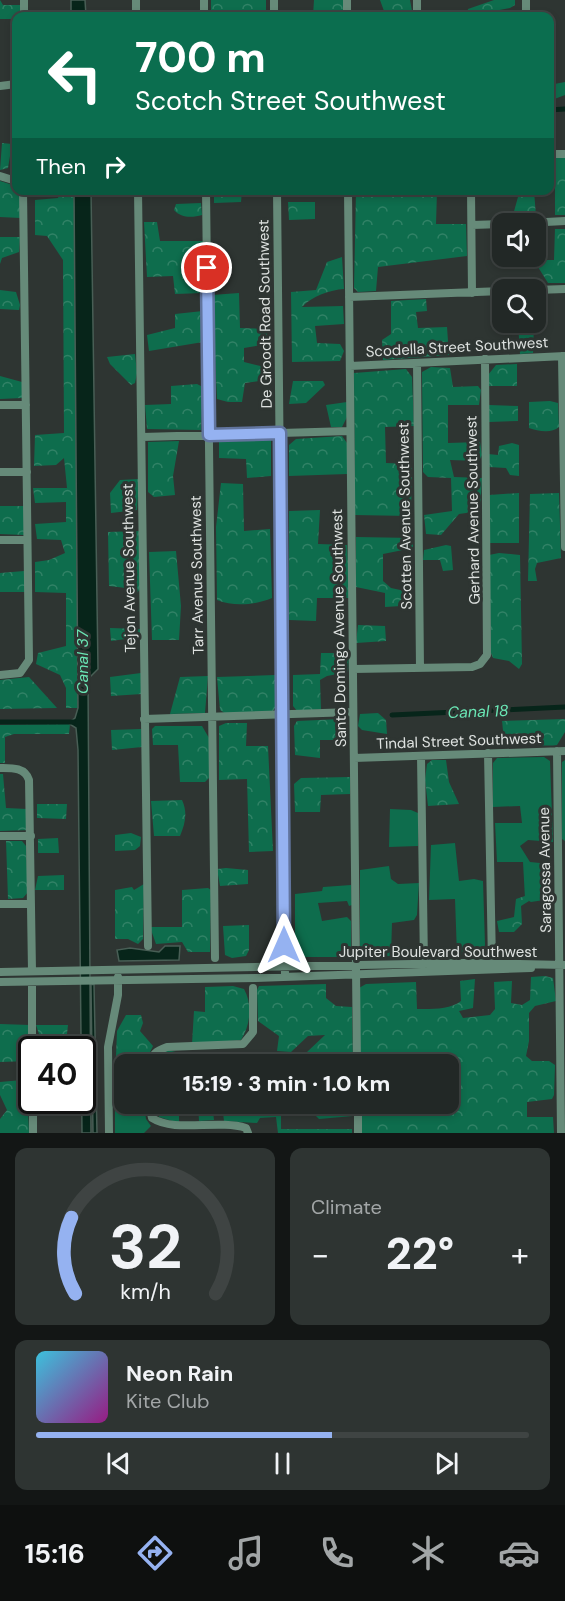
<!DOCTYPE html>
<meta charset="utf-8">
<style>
body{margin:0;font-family:"DM Sans",sans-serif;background:#2e3432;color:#f1f3f6;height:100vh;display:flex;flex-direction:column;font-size:22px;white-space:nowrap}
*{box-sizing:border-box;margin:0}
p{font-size:20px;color:#a2a6a7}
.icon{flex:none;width:33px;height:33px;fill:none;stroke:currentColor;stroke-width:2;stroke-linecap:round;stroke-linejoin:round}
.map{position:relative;height:1133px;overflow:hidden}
.sheet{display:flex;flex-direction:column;gap:15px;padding:15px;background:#131615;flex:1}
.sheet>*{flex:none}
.top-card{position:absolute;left:12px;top:12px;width:542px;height:183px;border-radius:12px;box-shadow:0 3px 9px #0003,0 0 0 2px #3f4443;background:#0b6e4f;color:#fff;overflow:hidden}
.buttons{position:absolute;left:492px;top:213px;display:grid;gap:12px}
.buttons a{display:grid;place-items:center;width:54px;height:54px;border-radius:12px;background:#222826;box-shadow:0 3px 9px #0003,0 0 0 2px #3f4443;font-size:30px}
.speed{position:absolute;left:18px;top:1036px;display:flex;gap:12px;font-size:30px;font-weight:700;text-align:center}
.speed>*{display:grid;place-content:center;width:78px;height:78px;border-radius:50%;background:#222826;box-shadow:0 3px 9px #0003,0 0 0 2px #3f4443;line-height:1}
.speed .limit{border:3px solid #111;border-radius:9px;background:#fff;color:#111}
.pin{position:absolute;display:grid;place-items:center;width:51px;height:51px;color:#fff;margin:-26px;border:3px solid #fff;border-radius:50%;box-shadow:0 2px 6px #0007}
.me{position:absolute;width:66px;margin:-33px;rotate:0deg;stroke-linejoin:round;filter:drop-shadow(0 0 4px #0008)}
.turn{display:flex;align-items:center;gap:21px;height:126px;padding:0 24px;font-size:27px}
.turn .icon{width:78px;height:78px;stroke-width:2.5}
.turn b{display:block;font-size:42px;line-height:51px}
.then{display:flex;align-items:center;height:57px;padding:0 24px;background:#0003;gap:12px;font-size:22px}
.big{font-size:45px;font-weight:800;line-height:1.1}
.sheet .widget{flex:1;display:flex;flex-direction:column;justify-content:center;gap:9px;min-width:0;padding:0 21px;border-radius:12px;background:#2e3432}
.sheet .dial{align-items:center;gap:0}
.dial svg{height:156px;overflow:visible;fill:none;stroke:#3f4443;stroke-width:7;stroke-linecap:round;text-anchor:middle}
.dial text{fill:#f1f3f6;stroke:none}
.song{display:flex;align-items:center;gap:18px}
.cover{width:72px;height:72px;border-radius:9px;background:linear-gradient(135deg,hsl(190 70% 55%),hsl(310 70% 35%))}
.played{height:6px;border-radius:3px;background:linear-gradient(90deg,#95b2f1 60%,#3f4443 60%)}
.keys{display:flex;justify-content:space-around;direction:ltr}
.heat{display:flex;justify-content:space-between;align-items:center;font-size:33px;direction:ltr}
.sheet .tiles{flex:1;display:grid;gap:15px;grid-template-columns:1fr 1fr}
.widget:last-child{grid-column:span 2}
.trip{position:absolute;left:114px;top:1054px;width:345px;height:60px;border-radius:12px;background:#222826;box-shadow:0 3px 9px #0003,0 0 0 2px #3f4443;font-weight:800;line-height:60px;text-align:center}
.tabs{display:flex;height:96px;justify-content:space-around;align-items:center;background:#0e100f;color:#a2a6a7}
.tabs .icon{width:42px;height:42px}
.tabs .on{color:#95b2f1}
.tabs b{font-size:27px;color:#f1f3f6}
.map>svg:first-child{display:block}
.green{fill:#0e6d4d}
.forest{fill:url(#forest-crowns)}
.water{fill:#07251a;stroke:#485e55;stroke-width:1.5}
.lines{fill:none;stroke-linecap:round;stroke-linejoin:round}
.canal{stroke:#07251a;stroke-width:5}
.minor{stroke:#668a79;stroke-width:8}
.route-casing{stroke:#61749d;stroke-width:15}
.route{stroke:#95b2f1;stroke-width:10}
.labels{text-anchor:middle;stroke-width:6;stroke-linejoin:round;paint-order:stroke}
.street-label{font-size:15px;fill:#dee2e0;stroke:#2e3532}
.water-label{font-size:16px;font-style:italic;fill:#6ae7b5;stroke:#2e3532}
</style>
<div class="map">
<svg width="565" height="1133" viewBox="0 0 565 1133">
<defs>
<pattern id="forest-crowns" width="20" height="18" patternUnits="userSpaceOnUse" patternTransform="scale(1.5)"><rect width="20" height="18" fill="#0e6d4d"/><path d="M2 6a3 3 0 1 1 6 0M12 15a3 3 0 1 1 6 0" fill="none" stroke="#318266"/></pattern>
</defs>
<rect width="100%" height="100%" fill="#2e3532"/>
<path class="green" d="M544,757L550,761L553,842L528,840L520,846L530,862L550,864L551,899L531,902L525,899L523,862H497L495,823H522L520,806L493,807V763L497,758Z
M565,760V841L562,839V762Z
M390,809L411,810L418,813V846L389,847Z
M455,843L459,881L474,879L483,881L485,945L482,954L457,955L455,899L429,900L431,845Z
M389,866L391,879L398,884L419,883L417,915L414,920L392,923L391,956L367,957L360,949V870Z
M351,885L352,905L349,906L347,901L318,903L322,921L347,917L351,921V957H302L295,947V894L322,891L323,887Z
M118,1096H124V1104H144L146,1119L151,1126L144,1133H115V1098Z"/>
<path class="forest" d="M0,0L3,5H21L22,16H16V19H0Z
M211,0H266V16H211Z
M314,0H343L344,16H313Z
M380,0H410L412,11H384Z
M515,0V5L510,8L467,16L468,9L494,0Z
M565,82V95L549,101V85Z
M2,143L12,144L8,168L0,170Z
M565,157V215H555V158Z
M0,181L16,186V190L20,191L21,218L0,217Z
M60,191H74L78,708H66V688L60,675L36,664L38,653L66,646V593L35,592V562L49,560L65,553L61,540L37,539L35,524L66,522V502L35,503L33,488H67L64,458L56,465L34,466L35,435L64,433L63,260L47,236L35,235V200L58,198Z
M214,191H242L241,202L214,203Z
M356,191H437L436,224H466L467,256L378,267L376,291L358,292L354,288Z
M502,191H534L536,216L513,215L518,197L513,192Z
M288,202H315V219L289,220Z
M201,203L202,215C192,218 181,218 174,210L176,204Z
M144,222H157L160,241H203V293L175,294L173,276L147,277Z
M555,229H565V283H548L538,267L542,260H554Z
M0,237H20L19,252L2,258L0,264Z
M342,257L344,289C330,290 312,296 302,307L343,306L344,324L315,326L317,343L340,344L344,351L340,361L292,362L291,292L316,290L327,262Z
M0,290L16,292L20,305L19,310L0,309Z
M239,293L240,328L267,329L268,344L244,348V362L269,368L267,380L245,383L242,402H228L217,399L212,295Z
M426,299L427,311L416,312L418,328L447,327L449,355L383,360L382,340L391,334V301Z
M203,311V342L149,351L147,335L175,328V314Z
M518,323H534L533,353L520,354Z
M135,354L137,373L135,383L131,385L110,364L107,357Z
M517,364V386H488V375L496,365Z
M431,367L450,368L453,387L478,386L481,390L479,405H448V443L480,442L482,455L479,461L450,460L454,477L482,478L480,511L459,514L441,535L426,534L424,515L452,511L451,478L428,477L423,472L422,372Z
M406,369L412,377L414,426L385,427L386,463L412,464L411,516L355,515L354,373Z
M0,376L22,382V398L0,399Z
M293,381H323L325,385L306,403L289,404Z
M197,384L203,387L201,430L147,429L145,405L171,404V386Z
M550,401L558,403L559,427C551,434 538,431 529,428V402Z
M347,402V417L342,427H331L326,405Z
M489,405L518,406V421L489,422Z
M342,436L347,443V474L289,476V445L296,439Z
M267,439L271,440V476L247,478L246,459L219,458V440Z
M179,441L173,476L175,495L154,497L148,492V442Z
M512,443L519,445V476L510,475L506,468L489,467L488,454L498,455L499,446Z
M139,479L137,510L111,513L110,493L120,480Z
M221,483L243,484L244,531L270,529L272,598C255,605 234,607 217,600L216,527Z
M519,493V543H490L489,495Z
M559,493L561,558L537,563L535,569L537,581H528L530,494Z
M0,506H25L24,535L0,534Z
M320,510L318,544L347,545L350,598H317L316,621L289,620V511Z
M139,531L141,588L136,594L126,588L109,586L108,532Z
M356,537L413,538V548L383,554V581L391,588L405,591L410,600L401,606L385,607V593L356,587Z
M446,545L451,546L453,570L443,571L440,560H423L424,550Z
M176,551L181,606L179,640H152L149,552Z
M499,553L520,555L522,664L519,669L509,661L493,658L491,653L489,555Z
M24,571L26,592H0V573Z
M358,625L385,626L386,641L356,643Z
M110,628L140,629V637L111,641Z
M321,653H349L348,672L327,676L320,680L321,709L298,712L293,706V675L320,674Z
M141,673L142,694L111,696L110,677Z
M275,675L277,705L273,711L226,714L220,710L217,677Z
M208,676L205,713L170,714L180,677Z
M29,677L57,708L0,709V680Z
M378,713L386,720L387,734L362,730L358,726L360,714Z
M341,719L348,722V740H320V758L295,755L294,726L297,721Z
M565,719V732L557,745C545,747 520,744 508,738C502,735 503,727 502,721Z
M226,723H247L246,746H268L273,851L249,852L247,779L219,780V726Z
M70,724L69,734H14L5,737V763H0V725Z
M155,726H202L209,738V778L205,782H180L178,745H153L152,729Z
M141,729L142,747L112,750L111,730Z
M432,760H446L449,782L459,804L428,806L425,780L427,764Z
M0,774H3L6,808L27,809L29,830L0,831Z
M350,777V794L321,795L320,812H295L294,784L301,778Z
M182,800C188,813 185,824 180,836H154L151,801Z
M37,804H67L66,819L37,818Z
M131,833L141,837L140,846L135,850L115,851V835Z
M58,838L59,853H38V839Z
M6,841H22L26,846L28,892L23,898L8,899Z
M226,868L248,870V884L220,886L217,869Z
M64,875V890H35L38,876Z
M144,884L143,939L138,944L128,939H115V890L132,887L134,890Z
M208,888L211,890L210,952H188L182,942L156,944L150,927H182V890Z
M525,896L529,901L521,906L522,924L514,932H499L497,921L514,917L516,899Z
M249,925V950L246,956L232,958L225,955L223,926Z
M545,976L553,978L556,1001L535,1006L529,1013V1041L526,1056L532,1061H549L555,1065L554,1095L552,1099L527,1102V1117H553L554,1133H361V1104H448V1065H360L359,988L366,984L416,982L417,1009C430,1009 450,1010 461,1001L460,981L475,979L473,1008L459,1011L463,1018L490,1015L495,1009L494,982L512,981L511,1003L522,1005L530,1000L531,977Z
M326,984V998L336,1006L352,1007L353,1065H278L281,1060L288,1058L291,1064H301L307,1052L325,1035L308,1036L291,1052L277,1051L279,1036L258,1021L257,990L259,986Z
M233,986L244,989C253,1005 250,1026 241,1040L192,1044L194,1011L205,1012V987Z
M126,1015H141L143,1023L140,1031L153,1046L144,1065H124V1083H115L117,1031Z
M0,1024L30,1025V1061L0,1062Z
M36,1025H68L67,1034L51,1038L40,1037Z
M167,1050L180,1053V1065H152L154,1058Z
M22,1080L27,1084L29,1133H0V1119L7,1110L0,1095V1082Z
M39,1101H70V1112L39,1113Z
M155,1104H179V1123L159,1117Z
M198,1104H212L214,1120L199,1121Z
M222,1104H281V1129H352V1133H278L276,1117L260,1118L257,1123L224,1121Z
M316,1104H346L352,1110L353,1116L319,1119L315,1115Z"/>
<path class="water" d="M71,0H85L86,16H71Z
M91,190L98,669L88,679L91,1133H82L78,750L76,728L68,723L75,718L78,708L74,191Z
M165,946H180L179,960L119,961L117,950L130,948L159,952Z
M94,984L97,1133H93L91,985Z"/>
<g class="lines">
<path class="canal" d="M549,110L565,109
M392,715L565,707
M0,722H73"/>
<path class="minor" d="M24,0V16
M136,0V16
M204,0V16
M274,0V16
M347,0V16
M417,0V16
M526,0V16
M0,86L16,84
M549,154H565
M0,176L16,181
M138,190L148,946
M206,190L215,958
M277,190L285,977
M348,190L357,1065
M471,190L472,293
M506,224L565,221
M472,225L502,224
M536,290L565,289
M349,297L502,291
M562,356L565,547
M417,363L420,668
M350,366L565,356
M0,405H26
M142,437L350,431
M0,472H27
M0,540H27
M353,669L472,667L480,664L487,655L485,359
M0,675L20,673L29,660L23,190
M144,719L353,712
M557,751L561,1133
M488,753L492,963
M421,756L424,964
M354,758L565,751
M0,768C11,768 25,767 29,780L32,971
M0,836H31
M0,904H31
M0,972L465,963L565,965
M0,982L256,978L531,968
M32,982V1050
M149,1065C152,1054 156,1051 167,1047L243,1044L253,1032V988
M33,1101V1133
M149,1104L152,1118C175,1133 217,1119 246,1128L248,1133
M358,1104V1133
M109,1133L108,1047L118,995V977"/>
</g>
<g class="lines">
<defs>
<path id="route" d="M207,268L209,435L280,433L284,945"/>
</defs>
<use href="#route" class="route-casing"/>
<use href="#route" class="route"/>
</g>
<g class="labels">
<g class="street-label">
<text transform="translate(265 314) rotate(-91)" y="5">De Groodt Road Southwest</text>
<text transform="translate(457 347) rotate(-3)" y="5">Scodella Street Southwest</text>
<text transform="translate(473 510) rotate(-91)" y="5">Gerhard Avenue Southwest</text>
<text transform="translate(405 516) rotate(-91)" y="5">Scotten Avenue Southwest</text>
<text transform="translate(129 568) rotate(-91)" y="5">Tejon Avenue Southwest</text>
<text transform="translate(197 575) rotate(-91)" y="5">Tarr Avenue Southwest</text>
<text transform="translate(339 628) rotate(-91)" y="5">Santo Domingo Avenue Southwest</text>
<text transform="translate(459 741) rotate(-2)" y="5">Tindal Street Southwest</text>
<text transform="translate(545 870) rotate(-91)" y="5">Saragossa Avenue</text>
<text x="438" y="957">Jupiter Boulevard Southwest</text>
</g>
<g class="water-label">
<text transform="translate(82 662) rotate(-90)" y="6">Canal 37</text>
<text transform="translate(478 711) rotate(-2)" y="6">Canal 18</text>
</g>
</g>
</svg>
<div class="buttons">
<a><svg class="icon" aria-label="sound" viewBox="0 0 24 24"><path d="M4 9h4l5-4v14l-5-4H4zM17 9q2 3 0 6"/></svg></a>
<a><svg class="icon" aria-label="search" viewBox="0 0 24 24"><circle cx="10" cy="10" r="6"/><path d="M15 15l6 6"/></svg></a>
</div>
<div class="speed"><div class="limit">40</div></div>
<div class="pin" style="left:207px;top:268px;background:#d93025"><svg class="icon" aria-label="arrive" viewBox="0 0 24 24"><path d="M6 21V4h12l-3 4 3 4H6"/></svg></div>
<svg class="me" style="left:284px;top:945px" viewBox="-20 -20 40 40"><path d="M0-17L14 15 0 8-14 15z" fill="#95b2f1" stroke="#fff" stroke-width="4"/></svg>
<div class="trip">15:19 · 3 min · 1.0 km</div>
<div class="top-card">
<div class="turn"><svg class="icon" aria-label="left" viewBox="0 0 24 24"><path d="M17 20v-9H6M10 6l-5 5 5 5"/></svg><div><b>700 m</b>Scotch Street Southwest</div></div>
<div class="then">Then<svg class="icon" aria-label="right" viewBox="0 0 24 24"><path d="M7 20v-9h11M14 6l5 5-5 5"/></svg></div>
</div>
</div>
<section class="sheet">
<div class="tiles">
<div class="widget dial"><svg viewBox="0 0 100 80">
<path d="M14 69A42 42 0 1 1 86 69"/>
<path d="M14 69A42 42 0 0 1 12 30" stroke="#95b2f1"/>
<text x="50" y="56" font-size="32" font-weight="700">32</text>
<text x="50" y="72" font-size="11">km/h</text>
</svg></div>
<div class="widget"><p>Climate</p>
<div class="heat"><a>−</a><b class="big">22°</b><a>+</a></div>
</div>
<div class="widget">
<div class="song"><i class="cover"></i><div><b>Neon Rain</b><p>Kite Club</p></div></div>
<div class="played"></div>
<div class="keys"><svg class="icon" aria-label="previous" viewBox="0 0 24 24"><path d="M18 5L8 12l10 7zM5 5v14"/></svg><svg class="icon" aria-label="pause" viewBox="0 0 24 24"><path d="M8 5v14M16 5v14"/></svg><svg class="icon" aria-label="next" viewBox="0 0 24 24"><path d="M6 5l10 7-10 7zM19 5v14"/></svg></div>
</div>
</div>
</section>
<nav class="tabs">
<b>15:16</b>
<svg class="icon on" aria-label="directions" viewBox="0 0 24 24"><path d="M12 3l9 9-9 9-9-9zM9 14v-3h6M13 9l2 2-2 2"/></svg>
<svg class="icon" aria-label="music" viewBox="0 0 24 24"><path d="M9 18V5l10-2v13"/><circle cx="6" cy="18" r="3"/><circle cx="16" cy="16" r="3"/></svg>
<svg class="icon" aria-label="phone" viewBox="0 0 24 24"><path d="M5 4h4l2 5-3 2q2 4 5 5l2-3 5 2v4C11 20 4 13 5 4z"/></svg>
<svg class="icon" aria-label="climate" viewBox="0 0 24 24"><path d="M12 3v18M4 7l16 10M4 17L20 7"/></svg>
<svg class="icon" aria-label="car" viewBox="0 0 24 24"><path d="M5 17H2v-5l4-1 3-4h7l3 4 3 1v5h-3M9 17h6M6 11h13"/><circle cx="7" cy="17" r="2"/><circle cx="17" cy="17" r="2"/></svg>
</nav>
